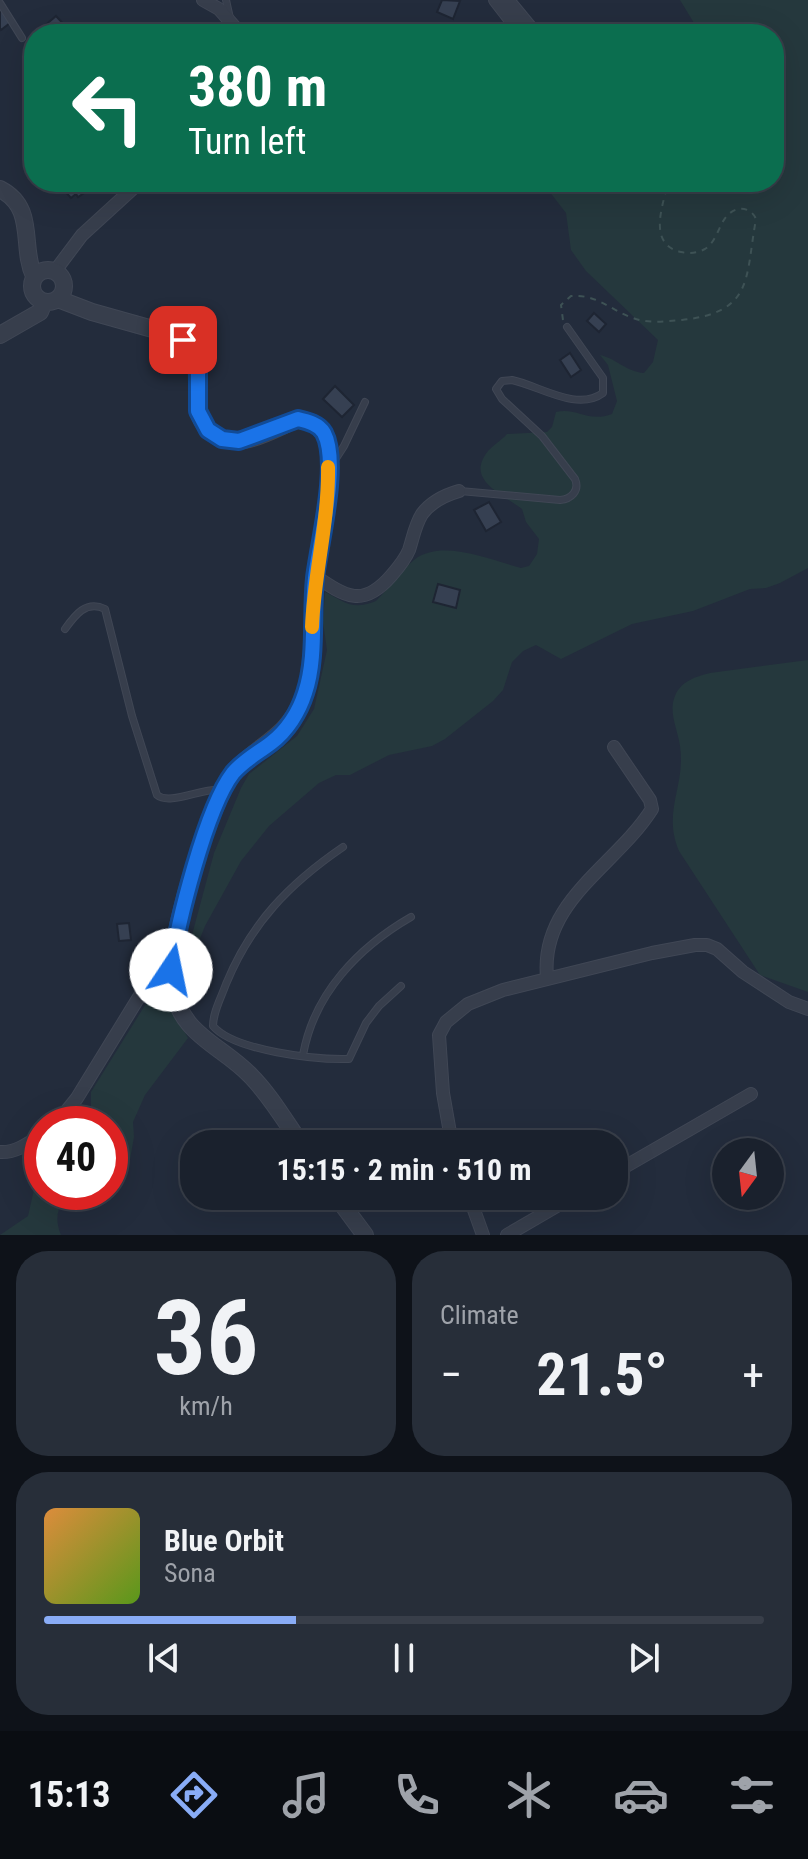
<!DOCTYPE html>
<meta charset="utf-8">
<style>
body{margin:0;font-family:"Roboto Condensed",sans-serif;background:#272e39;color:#f1f3f6;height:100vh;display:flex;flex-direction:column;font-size:30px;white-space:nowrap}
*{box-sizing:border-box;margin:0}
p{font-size:26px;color:#9fa3aa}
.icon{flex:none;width:44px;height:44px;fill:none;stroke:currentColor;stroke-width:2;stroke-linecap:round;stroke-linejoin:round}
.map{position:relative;height:1235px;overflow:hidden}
.panel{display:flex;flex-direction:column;gap:16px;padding:16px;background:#0e1219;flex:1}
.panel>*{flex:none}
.hud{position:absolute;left:24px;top:24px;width:760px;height:168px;border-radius:32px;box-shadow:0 8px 32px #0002,0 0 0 2px #383e49;background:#0b6e4f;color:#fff;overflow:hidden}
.needle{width:52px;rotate:195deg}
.fabs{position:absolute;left:712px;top:1138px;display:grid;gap:16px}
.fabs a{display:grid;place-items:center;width:72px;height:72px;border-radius:50%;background:#1a212d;box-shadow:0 8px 32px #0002,0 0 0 2px #383e49;font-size:40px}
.speed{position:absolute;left:24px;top:1106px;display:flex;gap:16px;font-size:40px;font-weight:700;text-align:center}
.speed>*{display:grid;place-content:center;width:104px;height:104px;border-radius:50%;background:#1a212d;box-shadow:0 8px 32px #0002,0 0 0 2px #383e49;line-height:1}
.speed .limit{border:12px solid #d22;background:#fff;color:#111}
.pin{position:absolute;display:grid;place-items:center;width:68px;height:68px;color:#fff;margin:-34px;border-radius:16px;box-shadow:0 4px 12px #0006}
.me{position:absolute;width:88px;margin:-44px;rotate:11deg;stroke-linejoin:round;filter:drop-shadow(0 0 6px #0008)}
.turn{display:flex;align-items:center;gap:28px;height:168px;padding:0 32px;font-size:36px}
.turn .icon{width:104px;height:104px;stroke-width:2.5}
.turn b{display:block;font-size:56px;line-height:68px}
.big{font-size:60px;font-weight:700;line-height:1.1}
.panel .card{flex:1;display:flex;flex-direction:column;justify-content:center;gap:12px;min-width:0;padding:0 28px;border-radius:32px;background:#272e39}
.panel .dial{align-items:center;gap:0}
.dial b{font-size:104px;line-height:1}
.song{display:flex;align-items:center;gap:24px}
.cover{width:96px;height:96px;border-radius:12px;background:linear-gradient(135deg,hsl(30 70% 55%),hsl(90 70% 35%))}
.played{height:8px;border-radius:4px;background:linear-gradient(90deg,#89acf6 35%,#383e49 35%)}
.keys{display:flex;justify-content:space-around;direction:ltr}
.heat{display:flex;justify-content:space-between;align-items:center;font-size:44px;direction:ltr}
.panel .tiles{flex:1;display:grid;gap:16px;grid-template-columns:1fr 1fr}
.card:last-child{grid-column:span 2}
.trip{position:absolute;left:180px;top:1130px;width:448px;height:80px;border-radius:32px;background:#1a212d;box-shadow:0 8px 32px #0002,0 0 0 2px #383e49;font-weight:700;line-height:80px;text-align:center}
.menu{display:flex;height:128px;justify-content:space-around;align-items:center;background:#0a0d12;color:#9fa3aa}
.menu .icon{width:56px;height:56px}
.menu .on{color:#89acf6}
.menu b{font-size:36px;color:#f1f3f6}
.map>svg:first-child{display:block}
.green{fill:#25383d}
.building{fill:#364052;stroke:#1e2533;stroke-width:2}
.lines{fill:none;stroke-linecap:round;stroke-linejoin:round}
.service-casing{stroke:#404755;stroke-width:8}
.minor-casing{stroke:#404755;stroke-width:14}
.tertiary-casing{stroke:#404755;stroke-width:18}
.path{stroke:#3e5255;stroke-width:2;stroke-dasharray:6 6;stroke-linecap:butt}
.service{stroke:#373e4c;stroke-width:6}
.minor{stroke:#373e4c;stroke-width:12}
.tertiary{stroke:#373e4c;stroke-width:16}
.route-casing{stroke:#114b97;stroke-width:20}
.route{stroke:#1a73e8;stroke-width:14}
.slow{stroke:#f59e0b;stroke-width:14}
</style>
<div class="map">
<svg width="808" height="1235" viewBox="0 0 808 1235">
<rect width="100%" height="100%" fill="#232c3c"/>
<path class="green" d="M680,0H808V568L780,583L766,588L750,589L693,611L632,624L561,659L536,645L523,651L512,662L503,690L493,701L445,739L432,746L389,755L350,775H336L319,783L269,826L241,861L205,926L199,941L201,980L192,1006L185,996L181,976L214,853L241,788L249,774L297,736L314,709L327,650L323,622L325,592C345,602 352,611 376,601C389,588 400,571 414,560C441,538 491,560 521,568L529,566L537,554L539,539L526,522L522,509C506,496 469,482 484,457C489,447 500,442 507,434L547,432L552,427L556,412C577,407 588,423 612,414L617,401L608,365L600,355C617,359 627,372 644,373L653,362L658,340L586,271L571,250L566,213L542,182H774V34H706L694,23Z
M808,660V992L760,975L679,851C662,811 686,786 680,746C678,730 668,712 675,696C681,681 695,677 710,673Z
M161,970L169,1004L188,1038L145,1095L133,1122L134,1137L129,1165L110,1182V1124H91L99,1118L91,1106V1092L157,986Z
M42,1154V1192H81C60,1199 52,1213 61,1235H0L28,1216Z"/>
<path class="building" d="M442,0L460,1L453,19L437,12Z
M0,7L10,23L1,30L0,28Z
M56,16L70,31L66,34H47L42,28Z
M86,182L90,189L78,197L76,194L71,198L62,188L65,187L63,182Z
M594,313L606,324L599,332L587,321Z
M570,353L581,370L571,377L560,360Z
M335,386L354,405L342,417L323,399Z
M489,502L501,522L486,531L474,510Z
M438,584L460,590L456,608L433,602Z
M129,923L131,940L119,941L117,924Z
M350,1136L355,1144H337Z"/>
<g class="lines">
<defs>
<path id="service" d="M226,0L230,18
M0,3L22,38
M333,463L344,446L365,402
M460,491L560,500C571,499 580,491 575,479L542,436L502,399L496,389L502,381L512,380C540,386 577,412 603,393V378L567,327
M65,629C75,615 86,600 105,609L132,716L157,795C170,806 203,787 222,790
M343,847C289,884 251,923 226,984C221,998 213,1012 213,1026C234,1051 317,1060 349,1059L366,1023L379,1006L401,986
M303,1055C314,993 359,947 411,917"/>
<path id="minor" d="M203,0L219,9L241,34
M495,0L512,22L516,34
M508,0L536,34
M55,271L82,235L140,182
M315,576C346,597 363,608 391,576C398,568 405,560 409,550C413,538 415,525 422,514C431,502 445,495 459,491
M547,977C540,901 616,866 652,809L650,800L614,747
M56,1124L77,1098L158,966L173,955
M452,1144L443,1093L439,1035L446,1022L468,1004L503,990L652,953L695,945H707L717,949L743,972L789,1002L808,1009
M0,1152C16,1153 29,1143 42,1134
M614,1173L751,1094
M469,1196L483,1235
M507,1235L574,1196"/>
<path id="tertiary" d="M0,189C37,208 20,246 34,276
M32 286a16 16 0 1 1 32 0a16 16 0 1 1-32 0Z
M58,299L92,312L174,335C185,341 193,348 196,360C198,377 196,394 198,410C200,421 207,429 216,435C241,451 273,429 298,419C307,421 319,423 324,433C340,463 319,543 315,577C310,618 318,665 301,703C286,738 256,746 234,772C210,800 167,944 171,980C178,1035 219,1043 250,1075C270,1095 285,1121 301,1144
M0,335L40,312L44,302
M336,1196L365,1235"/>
</defs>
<use href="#service" class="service-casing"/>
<use href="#minor" class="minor-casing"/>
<use href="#tertiary" class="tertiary-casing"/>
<path class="path" d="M563,320L561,305L571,296C597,294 610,310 633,318C649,324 666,321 682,320C754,312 745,279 756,219C752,209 740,205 730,213C719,221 718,241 705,249C697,253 690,254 681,252C647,244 663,206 668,182"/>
<use href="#service" class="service"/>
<use href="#minor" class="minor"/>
<use href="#tertiary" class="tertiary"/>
</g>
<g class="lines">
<defs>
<path id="route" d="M171,970C177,924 206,808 233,773C244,760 258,753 271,743C287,731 299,712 305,693C317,657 311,615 315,578C319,544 340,463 324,433C319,424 307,421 298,419L239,441L222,439L208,430L198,411V372L194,353L183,340"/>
</defs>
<use href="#route" class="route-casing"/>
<use href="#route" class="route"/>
<path class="slow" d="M312,627C314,573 329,521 328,467"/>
</g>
</svg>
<div class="fabs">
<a><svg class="needle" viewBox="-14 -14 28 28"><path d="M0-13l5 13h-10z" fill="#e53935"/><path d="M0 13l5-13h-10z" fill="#9fa3aa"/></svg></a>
</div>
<div class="speed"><div class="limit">40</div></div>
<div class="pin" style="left:183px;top:340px;background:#d93025"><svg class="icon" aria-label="arrive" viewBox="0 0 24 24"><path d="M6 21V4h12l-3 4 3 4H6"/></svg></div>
<svg class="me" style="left:171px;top:970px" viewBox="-20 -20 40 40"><circle r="19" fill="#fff"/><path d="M0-13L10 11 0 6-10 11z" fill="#1a73e8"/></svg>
<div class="trip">15:15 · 2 min · 510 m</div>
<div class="hud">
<div class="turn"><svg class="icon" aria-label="left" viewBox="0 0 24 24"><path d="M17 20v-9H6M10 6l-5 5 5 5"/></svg><div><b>380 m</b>Turn left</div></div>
</div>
</div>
<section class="panel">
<div class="tiles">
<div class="card dial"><b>36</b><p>km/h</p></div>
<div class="card"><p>Climate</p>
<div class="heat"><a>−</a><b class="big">21.5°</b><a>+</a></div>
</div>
<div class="card">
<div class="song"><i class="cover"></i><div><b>Blue Orbit</b><p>Sona</p></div></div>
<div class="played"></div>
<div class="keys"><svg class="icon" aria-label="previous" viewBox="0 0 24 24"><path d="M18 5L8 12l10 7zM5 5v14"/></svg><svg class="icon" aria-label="pause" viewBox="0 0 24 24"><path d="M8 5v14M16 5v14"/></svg><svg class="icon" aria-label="next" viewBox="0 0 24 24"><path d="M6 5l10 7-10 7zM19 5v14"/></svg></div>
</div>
</div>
</section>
<nav class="menu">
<b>15:13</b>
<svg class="icon on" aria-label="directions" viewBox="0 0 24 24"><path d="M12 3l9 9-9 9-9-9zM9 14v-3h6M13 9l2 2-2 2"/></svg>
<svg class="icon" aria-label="music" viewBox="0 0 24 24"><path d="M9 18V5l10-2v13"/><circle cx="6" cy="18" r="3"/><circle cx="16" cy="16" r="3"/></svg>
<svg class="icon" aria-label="phone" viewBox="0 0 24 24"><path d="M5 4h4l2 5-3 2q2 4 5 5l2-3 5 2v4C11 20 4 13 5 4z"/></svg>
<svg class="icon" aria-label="climate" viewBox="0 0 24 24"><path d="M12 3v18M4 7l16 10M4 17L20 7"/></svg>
<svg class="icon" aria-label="car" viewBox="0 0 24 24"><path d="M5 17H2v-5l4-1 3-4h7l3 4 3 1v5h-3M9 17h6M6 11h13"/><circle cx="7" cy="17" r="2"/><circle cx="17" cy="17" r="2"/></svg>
<svg class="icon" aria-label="filters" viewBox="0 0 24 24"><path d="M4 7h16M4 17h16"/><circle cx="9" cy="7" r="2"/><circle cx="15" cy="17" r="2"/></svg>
</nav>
